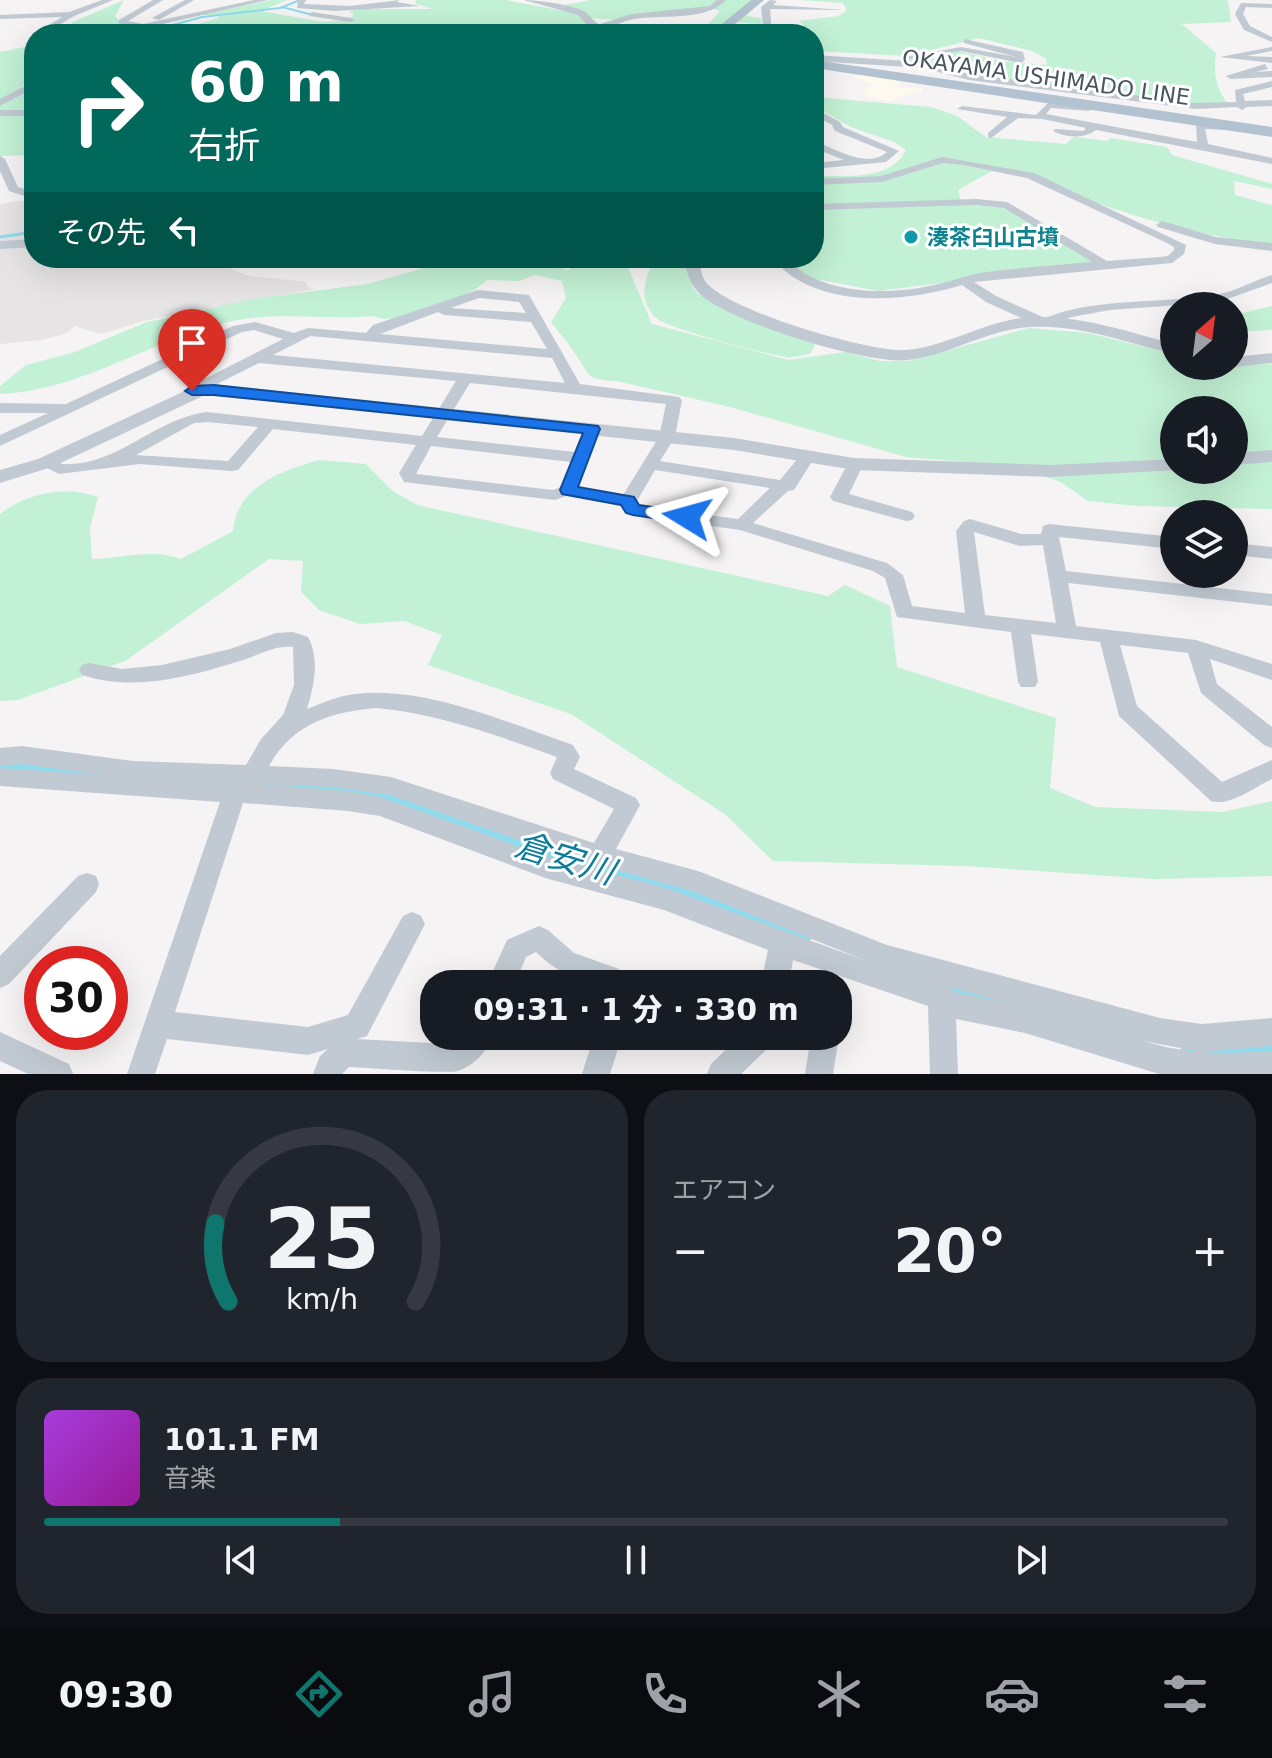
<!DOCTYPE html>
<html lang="ja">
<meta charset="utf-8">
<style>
body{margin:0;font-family:"DejaVu Sans","Noto Sans JP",sans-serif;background:#20242c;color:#f1f3f6;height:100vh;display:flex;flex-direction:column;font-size:30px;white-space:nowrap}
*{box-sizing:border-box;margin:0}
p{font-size:26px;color:#9ea1a6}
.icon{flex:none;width:44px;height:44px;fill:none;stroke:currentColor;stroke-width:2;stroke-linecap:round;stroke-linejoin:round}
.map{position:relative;height:1074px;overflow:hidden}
.panel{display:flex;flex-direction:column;gap:16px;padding:16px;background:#0d0f14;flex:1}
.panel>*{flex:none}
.guide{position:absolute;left:24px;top:24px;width:800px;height:244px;border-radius:32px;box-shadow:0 8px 32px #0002;background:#00695c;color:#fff;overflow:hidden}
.needle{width:52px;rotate:28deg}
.tools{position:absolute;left:1160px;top:292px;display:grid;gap:16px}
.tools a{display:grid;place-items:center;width:88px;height:88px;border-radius:50%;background:#171b24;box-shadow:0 8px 32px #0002;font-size:40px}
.speed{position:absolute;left:24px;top:946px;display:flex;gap:16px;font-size:40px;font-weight:700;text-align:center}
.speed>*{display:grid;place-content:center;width:104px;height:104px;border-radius:50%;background:#171b24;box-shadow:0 8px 32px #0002;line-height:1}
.speed .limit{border:12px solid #d22;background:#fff;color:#111}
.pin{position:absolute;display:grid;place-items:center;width:68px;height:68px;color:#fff;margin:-82px -34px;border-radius:50% 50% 50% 0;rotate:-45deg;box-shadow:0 0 8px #0007}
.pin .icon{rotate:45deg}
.me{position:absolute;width:88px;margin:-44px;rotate:278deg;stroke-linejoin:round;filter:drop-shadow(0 0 6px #0008)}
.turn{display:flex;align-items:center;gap:28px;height:168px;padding:0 32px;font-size:36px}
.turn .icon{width:104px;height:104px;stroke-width:2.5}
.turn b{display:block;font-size:56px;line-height:68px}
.then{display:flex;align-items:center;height:76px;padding:0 32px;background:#0003;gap:16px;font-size:30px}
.big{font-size:60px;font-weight:800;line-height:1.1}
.panel .widget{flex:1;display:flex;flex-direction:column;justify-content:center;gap:12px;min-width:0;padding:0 28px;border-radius:32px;background:#20242c}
.panel .dial{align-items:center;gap:0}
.dial svg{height:208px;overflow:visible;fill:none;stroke:#363941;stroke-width:7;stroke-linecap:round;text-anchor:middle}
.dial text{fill:#f1f3f6;stroke:none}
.song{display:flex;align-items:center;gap:24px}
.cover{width:96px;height:96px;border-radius:12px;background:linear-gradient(135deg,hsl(280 70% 55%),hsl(300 70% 35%))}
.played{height:8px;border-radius:4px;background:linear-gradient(90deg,#0f766e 25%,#363941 25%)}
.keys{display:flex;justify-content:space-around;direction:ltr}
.heat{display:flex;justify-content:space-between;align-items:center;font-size:44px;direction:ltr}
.panel .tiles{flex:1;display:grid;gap:16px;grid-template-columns:1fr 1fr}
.widget:last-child{grid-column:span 2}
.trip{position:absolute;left:420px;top:970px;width:432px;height:80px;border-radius:32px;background:#171b24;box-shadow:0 8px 32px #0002;font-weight:800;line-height:80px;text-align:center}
.tab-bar{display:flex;height:128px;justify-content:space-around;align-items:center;background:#090b0e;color:#9ea1a6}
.tab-bar .icon{width:56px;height:56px}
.tab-bar .selected{color:#0f766e}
.tab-bar b{font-size:36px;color:#f1f3f6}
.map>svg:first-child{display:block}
.commercial{fill:#fdf9ef}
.education{fill:#e6e4e5}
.green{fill:#c3f1d5;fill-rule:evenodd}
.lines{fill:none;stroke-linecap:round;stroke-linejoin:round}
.stream-far1{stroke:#90daee;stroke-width:2}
.stream{stroke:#90daee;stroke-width:3}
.river{fill:#90daee;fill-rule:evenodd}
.minor{fill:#c1cad2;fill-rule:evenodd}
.tertiary{fill:#c1cad2;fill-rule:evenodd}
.primary{fill:#b3c2d1;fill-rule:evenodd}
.route{fill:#1a73e8;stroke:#114b97;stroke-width:2}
.culture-dot{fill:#0f9aa8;stroke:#fff;stroke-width:3}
.labels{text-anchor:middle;stroke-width:6;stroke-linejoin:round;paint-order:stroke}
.far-street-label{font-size:22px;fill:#4a5661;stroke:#fff}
.far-culture-label{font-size:22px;font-weight:bold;fill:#0d838f;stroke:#fff;text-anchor:start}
.near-water-label{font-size:34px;font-style:italic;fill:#0c7c9b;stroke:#fff}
</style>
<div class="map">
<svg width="1272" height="1074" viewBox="0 0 1272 1074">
<rect width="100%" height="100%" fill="#f5f3f3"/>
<path class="commercial" d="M861,72L898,79L902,82L896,87L922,88V93L911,92L890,101L871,98L864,94L865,88L872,85L854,77Z"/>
<path class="education" d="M34,199V258H204L249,276L307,282V287L315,289L143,321L101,334L75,326L65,334L41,340L0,344V204Z"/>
<path class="green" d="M124,0L115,16L126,27L125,34L64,33L73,22Z
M272,0H287L261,11L323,22L350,19L354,14L349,12L357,9H432L415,3L416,0H506L579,14L591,30L590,34L142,33L188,27L219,18L218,15H199Z
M591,0H753L747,16L761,18L762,24L736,22L711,29L707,25L720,11L709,7C684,11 606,26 587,16C579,12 574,8 564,5Z
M799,0H1228L1231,22L1182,24L1216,53C1213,73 1216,88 1228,104C1124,104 999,81 896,61L957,51L1003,61L1047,65L1046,59L1032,51L979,38L907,56L814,51V34H794L792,29L804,26L799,21L839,16L847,10L843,3Z
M34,45V81L21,87L34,111V155L0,156V52Z
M814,97L931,107L957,116L986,137L1066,144L1074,137L1107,141L1111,138L1167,147L1172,155L1272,184V189L1234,181L1235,195L1272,205V244C1210,238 1150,222 1092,201C1060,190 1033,174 999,167L958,190L962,204L1008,208L1094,263L879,291L809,278L783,258H814V176C844,175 891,182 906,150L894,142L851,127L814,106Z
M532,258V262L568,270L578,262L576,258H624L652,324L789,360L845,352L880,361H909L1029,328L1088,333L1174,354V366L1272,364V509L1137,506L1088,501L1061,482L1013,466L906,457L730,407L617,381C585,380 590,375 574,352C567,341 558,332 551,322L566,298L562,281L535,275L519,281L487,280C469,299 398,328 373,316C329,320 282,312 238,320C157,335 84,391 0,394V386L26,365L75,352L147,322L254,299L367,284L457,259ZM1174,410H1234V470H1174Z
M655,260L687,262L693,288L698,294L817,340L811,353C804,355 794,358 787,357C768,355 665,328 655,317C638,300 644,278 655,260Z
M1272,306V330L1234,332V315Z
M319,460L366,464L394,492L417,505L828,596L845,585L890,606L897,667L1056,718L1050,788L1095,807L1222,812L1272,801V876L1153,879L966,866L773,861L726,815L571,714L428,665L442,635L404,621L360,624L319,610L301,592L303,561L269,559L125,661L18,700L0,701V514C25,493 67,485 98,497L90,528L92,559C122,558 153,548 181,559L233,531C237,486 281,471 319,460Z"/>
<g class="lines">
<path class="stream-far1" d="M282,7L313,15
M143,33L202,17L280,8L300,0"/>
<path class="stream" d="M0,237L34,232"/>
<path class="river" d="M0,756L136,765L148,769L153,778L148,787L136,791L0,782Z
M270,774L343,775L395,786L551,842L679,875L807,923L813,935L807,947L794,952L676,906L551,872L392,813L343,801L270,800L258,796L253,787L258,778Z
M949,969L1053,997L1059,1011L1053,1025L1039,1030L935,1001L929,988L935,975Z
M1272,1029V1069L1200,1073L1185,1067L1179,1053L1185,1039L1200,1033Z"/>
<path class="minor" d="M102,0H113L74,16L44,34H35L62,17L0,19V15L69,12Z
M153,0H163L128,21L143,24L254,0H268L145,28L133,34H123L135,27L119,24V20Z
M185,0H194L159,20L152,18Z
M298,0H306L304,4L350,6L400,0L397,2L420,6L335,11L297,8Z
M524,0C538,0 572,5 584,11C591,16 596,24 604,28L600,30L590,28L578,15Z
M770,0L777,1L773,5L845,10L770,9L772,34H764L761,7Z
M1241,3L1272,4V8L1246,7L1243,14L1250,26L1272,37V42L1244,30L1235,14Z
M312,12L351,18L355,20L351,22L309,16Z
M964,39L1023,52L1025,60L1021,63L961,51L909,59L905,57L961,47L1016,57L964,43Z
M1272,47V51L1246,56L1272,57V63L1220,57Z
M814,55L923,62L969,74L1196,103L1236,102L1235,90L1272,81V87L1243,94L1245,101L1272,100V106L1247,107L1242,110L1237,107L1196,109L969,80L923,68L814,61Z
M1265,64L1268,69L1255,72L1272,71V77L1230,79L1226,76Z
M34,81V88L0,106V99Z
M1049,102L1094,108L1089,111L1051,108L1046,114L1197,142L1196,123L1225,126V130L1205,129L1208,144L1272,158V164L1096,130C1084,139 1065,138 1053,131L1055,129L1083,131L1086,128L1042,119L1018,118L991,138L988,137V133L1007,117L957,109L962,106L1036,115Z
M814,108L840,122L843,127L899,151L886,162L814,169V163L844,160L814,148V141C835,148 867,170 887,152L835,131L832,125L814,115Z
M0,110H34V116H0Z
M0,156L5,159L18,187L34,192V199L9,191L0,171Z
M942,157L1034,173L1186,245L1184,254L1172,263L974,282L996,296L1045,318C1101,296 1160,305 1219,294C1237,291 1254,280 1272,275V283L1219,302L1110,310L1072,317L1047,326L1037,325L986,302L962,285C904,303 815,310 772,258H785C822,296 889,296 938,284C952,281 966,276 980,273C1017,268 1055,265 1092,262L1004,208L976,205L814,210V204L976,199L1007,202L1107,261L1160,257L1168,256L1174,250V247L1167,243L1027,178L964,165L943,163L882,182L814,185V179L881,176Z
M1162,221L1216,237L1272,243V251L1215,244L1158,227L1156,225Z
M34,239V247L0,249V241Z
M191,258H209L220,264L214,268Z
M478,290L529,295L580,384L679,397L682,400L675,437L660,461L780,480L799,457H811L813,460L794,490L788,491L753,523L887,563L903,575L912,606L965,613L956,531L964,521L970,519L1021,534H1041L1043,526L1049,524L1174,537V549L1059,537L1066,571L1272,594V606L1068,583L1076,626L1196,640L1272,664V680L1210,659L1217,684L1272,727V748L1264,745L1201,693L1188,653L1120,645L1137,706L1222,782L1272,760V779C1255,787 1229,807 1211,801L1119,716L1100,642L1031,634L1038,682L1035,687H1021L1018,682L1011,632L897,617L885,578L873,571L740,530L627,514L622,505L569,495L555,500L404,482L399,473L416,445L273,429L238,470L232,471L140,464L59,474L37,463L45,458C51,459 57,463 63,464C117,467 155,418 207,412L422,436L456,381L259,363L197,394H187V388L283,339L254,330L242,332L0,446V435L48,413H0V403L66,404L233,326L255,322L294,333L308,328L366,333L373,325ZM479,298L519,302L526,313L451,308ZM438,312L444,315L531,322L547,349L380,334ZM310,336L552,358L565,383L273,355ZM470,383L666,404L659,437L623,495L578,487L600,429L598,426H586L575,452L437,437ZM207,422L258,427L228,461L136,455L194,423ZM431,446L571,462L561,487L553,490L416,474ZM655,470L770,488L738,519L639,506L637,501ZM974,532L1020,546L1043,545L1056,623L985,615Z
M855,460L863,465L849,494L912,512L915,516L912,520L906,521L833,501L830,497L847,465Z
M1234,543L1272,547V559L1234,555Z
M293,632L308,637C320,659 314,686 307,709C322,703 338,696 355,694C424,685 508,723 573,745L580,757L574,769L636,798L640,805L616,849L698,871L887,945L1160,1018L1202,1024L1272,1018V1046L1202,1052L1143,1041C1190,1055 1224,1054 1272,1051V1074H1159L1025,1033L956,1019L958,1074H930L928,1006L793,960L789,984H761L768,950L664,910L545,878L380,816L348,811L243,803L175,1012L308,1027L348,1015L403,916L412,912L421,916L425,924L367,1036L357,1039L450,1044L461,1036H493C487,1051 475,1065 458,1071C441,1074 372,1068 349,1067L342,1074H313L320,1056L328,1049L308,1055L167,1039L155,1074H127L220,802L0,786V768L103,775L22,764L0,766V748L22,746L133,761L246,765L261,739L283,715L294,685L293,647C273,645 258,656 240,661C188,677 134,692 82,675L79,670L82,665L89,663L122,669L162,665L230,649L276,633ZM377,708C440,714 498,736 557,757L550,773L553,779L614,809L594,843L391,777L333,769L269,766C291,725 332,711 377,708ZM259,784L333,787L390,795L556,853L695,892L864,960L666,888L545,856L381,797L348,791ZM952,988L1007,1003L954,992Z
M87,873L96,876L99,884L96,892L9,984L0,988V956L78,876Z
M539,926L548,930L574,953L619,969L627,984C585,984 567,981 536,952L526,957L515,984H487L507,940Z
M0,1032L69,1064L73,1074H28L0,1061Z
M838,1034L839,1036L833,1074H805L811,1036H838Z
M594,1036H622L610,1074H582Z
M740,1036H774L770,1046L741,1074H707L711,1064Z"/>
<path class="tertiary" d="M717,0H726C705,23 659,13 630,20C615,23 604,34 589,34L600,24L632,14L710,6Z
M683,258H699C700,265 701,275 705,281C725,310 871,353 906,350C951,346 990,317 1036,317C1083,316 1129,332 1174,344V354C1127,343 1080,324 1031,327C988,329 951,355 908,360C868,365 739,324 706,299C691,288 688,276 683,258Z
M1272,353V363L1234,367L1229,366H1234V357Z
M202,383L734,438L854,458L1051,465L1174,459V470H1178L1051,477L854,470L734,450L205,395L52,467L0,483V470L38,459Z
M1272,450V462L1234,465V453Z"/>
<path class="primary" d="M751,0H764L723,34H710Z
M814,60L1272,127V137L814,68Z"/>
</g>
<path class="route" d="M214,385L598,426L600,429L578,487L634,497L639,505L687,512L696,517L687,523L633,515L626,513L621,505L562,494L560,490L583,433L214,395H192L185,391L192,386Z"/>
<circle class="culture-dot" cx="911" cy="237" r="8"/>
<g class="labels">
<g class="far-street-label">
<text transform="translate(1046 77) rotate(8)" y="8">OKAYAMA USHIMADO LINE</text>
</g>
<g class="far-culture-label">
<text x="927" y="245">湊茶臼山古墳</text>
</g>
<g class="near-water-label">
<text transform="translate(565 858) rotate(17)" y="12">倉安川</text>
</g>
</g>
</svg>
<div class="tools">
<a><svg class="needle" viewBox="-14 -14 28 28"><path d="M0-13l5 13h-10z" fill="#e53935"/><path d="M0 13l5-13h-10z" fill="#9ea1a6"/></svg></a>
<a><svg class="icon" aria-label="sound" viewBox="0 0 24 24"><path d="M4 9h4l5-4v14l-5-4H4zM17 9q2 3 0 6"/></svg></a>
<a><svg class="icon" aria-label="layers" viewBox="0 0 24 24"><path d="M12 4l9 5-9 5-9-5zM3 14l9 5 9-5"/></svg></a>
</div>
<div class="speed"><div class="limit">30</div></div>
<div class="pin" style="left:192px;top:391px;background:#d93025"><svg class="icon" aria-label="arrive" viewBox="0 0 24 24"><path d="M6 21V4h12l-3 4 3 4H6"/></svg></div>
<svg class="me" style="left:687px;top:517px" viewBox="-20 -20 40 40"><path d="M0-17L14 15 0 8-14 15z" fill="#1a73e8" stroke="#fff" stroke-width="4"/></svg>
<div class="trip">09:31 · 1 分 · 330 m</div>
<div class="guide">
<div class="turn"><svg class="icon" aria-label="right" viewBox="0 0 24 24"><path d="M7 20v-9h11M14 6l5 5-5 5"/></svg><div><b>60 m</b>右折</div></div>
<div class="then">その先<svg class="icon" aria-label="left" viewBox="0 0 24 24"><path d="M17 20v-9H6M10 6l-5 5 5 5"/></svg></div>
</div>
</div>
<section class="panel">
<div class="tiles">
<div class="widget dial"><svg viewBox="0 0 100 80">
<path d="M14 69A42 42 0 1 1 86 69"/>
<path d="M14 69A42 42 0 0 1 9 39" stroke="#0f766e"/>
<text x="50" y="56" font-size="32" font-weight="700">25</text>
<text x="50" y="72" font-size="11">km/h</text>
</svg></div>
<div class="widget"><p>エアコン</p>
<div class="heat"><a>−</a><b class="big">20°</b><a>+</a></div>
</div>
<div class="widget">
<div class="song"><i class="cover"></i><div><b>101.1 FM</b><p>音楽</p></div></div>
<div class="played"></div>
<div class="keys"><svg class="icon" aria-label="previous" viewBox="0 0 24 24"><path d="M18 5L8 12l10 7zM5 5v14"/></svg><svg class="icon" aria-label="pause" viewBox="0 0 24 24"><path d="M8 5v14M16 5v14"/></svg><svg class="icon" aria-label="next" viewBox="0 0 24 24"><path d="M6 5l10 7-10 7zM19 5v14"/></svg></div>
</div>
</div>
</section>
<nav class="tab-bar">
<b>09:30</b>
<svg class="icon selected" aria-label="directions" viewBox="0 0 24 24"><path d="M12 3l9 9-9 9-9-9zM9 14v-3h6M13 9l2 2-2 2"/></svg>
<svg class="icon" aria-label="music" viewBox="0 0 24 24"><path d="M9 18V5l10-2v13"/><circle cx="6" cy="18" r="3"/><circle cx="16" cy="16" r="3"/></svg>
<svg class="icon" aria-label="phone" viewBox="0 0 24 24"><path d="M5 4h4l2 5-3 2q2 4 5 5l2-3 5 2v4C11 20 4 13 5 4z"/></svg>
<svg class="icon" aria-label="climate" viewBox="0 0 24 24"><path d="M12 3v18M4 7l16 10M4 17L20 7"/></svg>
<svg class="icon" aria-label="car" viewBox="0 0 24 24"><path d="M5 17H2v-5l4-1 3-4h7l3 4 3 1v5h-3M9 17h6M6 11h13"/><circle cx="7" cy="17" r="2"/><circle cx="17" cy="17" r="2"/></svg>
<svg class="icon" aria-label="filters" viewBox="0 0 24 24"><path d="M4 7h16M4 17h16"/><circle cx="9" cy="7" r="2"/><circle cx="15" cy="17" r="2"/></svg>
</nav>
